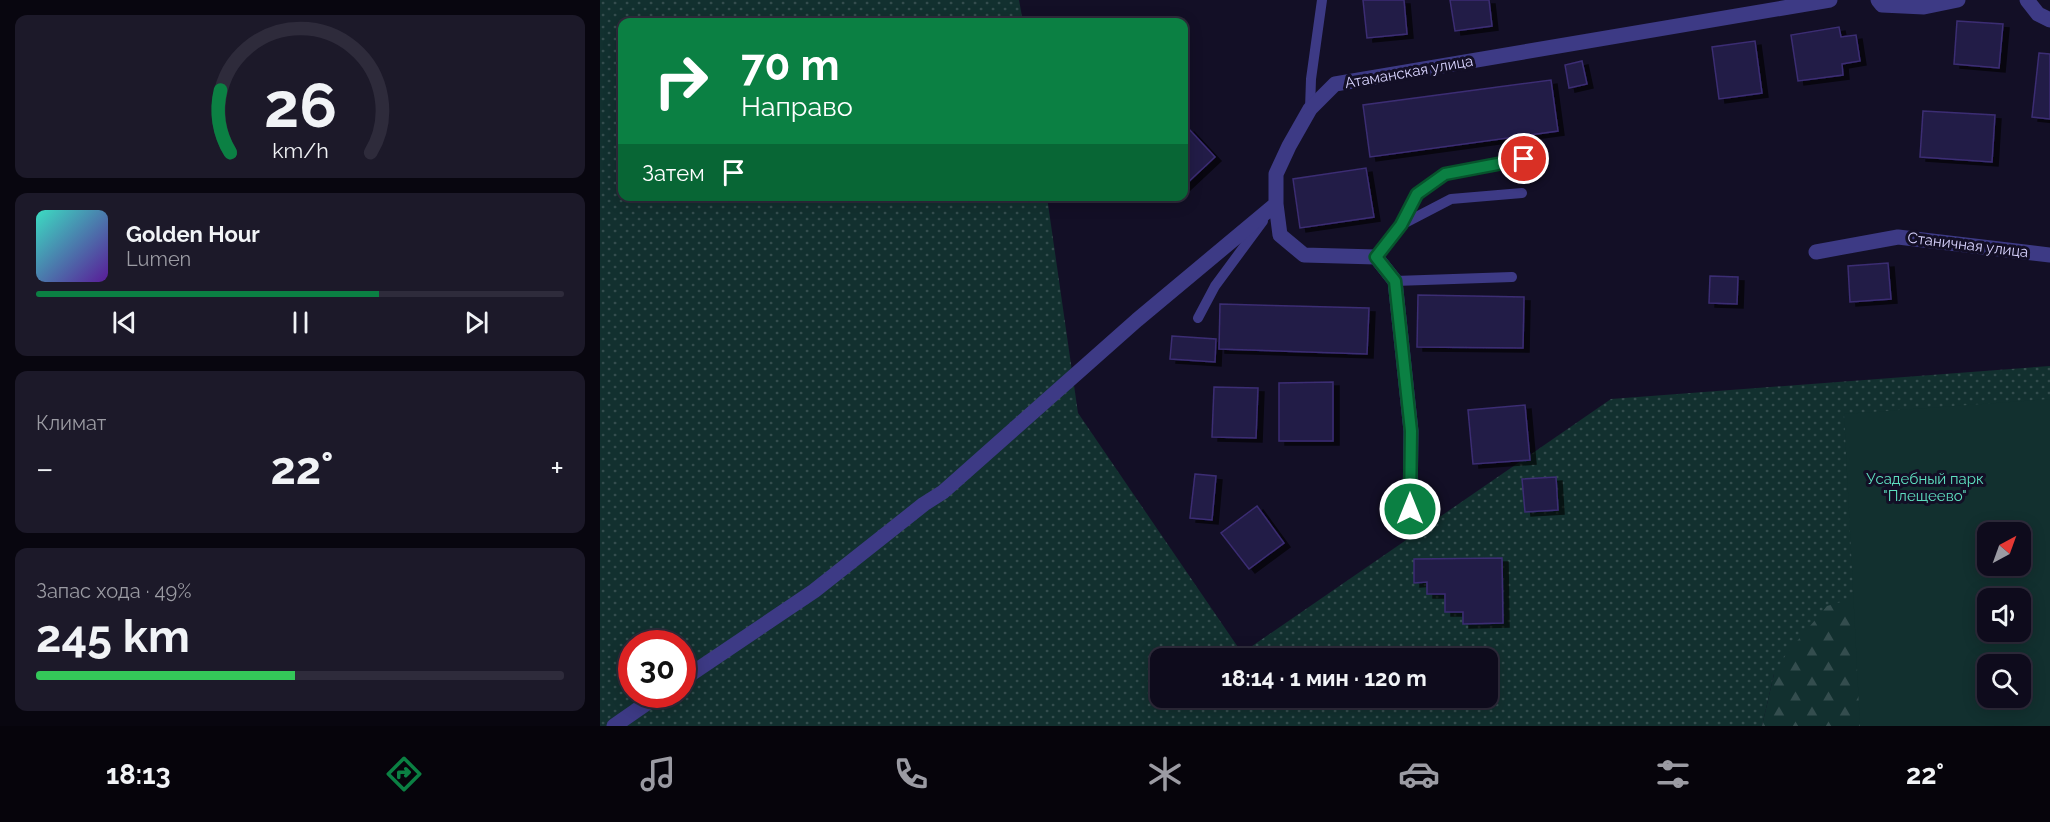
<!DOCTYPE html>
<html lang="ru">
<meta charset="utf-8">
<style>
body{margin:0;font-family:Raleway,sans-serif;background:#1c1929;color:#f1f3f6;height:100vh;display:flex;flex-direction:column;font-size:22px;white-space:nowrap}
*{box-sizing:border-box;margin:0}
p{font-size:20px;color:#9b9ba3}
.icon{flex:none;width:33px;height:33px;fill:none;stroke:currentColor;stroke-width:2;stroke-linecap:round;stroke-linejoin:round}
.map{position:relative;flex:1;overflow:hidden}
.panel{display:flex;flex-direction:column;gap:15px;padding:15px;background:#08060f;width:600px}
.panel>*{flex:none}
.top-card{position:absolute;left:18px;top:18px;width:570px;height:183px;border-radius:12px;box-shadow:0 3px 15px #0003,0 0 0 2px #2e2b3b;background:#0b8043;color:#fff;overflow:hidden}
.needle{width:39px;rotate:41deg}
.controls{position:absolute;left:1377px;top:522px;display:grid;gap:12px}
.controls a{display:grid;place-items:center;width:54px;height:54px;border-radius:12px;background:#0e0b1c;box-shadow:0 3px 15px #0003,0 0 0 2px #2e2b3b;font-size:30px}
.speed{position:absolute;left:18px;top:630px;display:flex;gap:12px;font-size:30px;font-weight:700;text-align:center}
.speed>*{display:grid;place-content:center;width:78px;height:78px;border-radius:50%;background:#0e0b1c;box-shadow:0 3px 15px #0003,0 0 0 2px #2e2b3b;line-height:1}
.speed .limit{border:9px solid #d22;background:#fff;color:#111}
.pin{position:absolute;display:grid;place-items:center;width:51px;height:51px;color:#fff;margin:-26px;border:3px solid #fff;border-radius:50%;box-shadow:0 2px 6px #0007}
.me{position:absolute;width:66px;margin:-33px;rotate:0deg;stroke-linejoin:round;filter:drop-shadow(0 0 4px #0008)}
.turn{display:flex;align-items:center;gap:21px;height:126px;padding:0 24px;font-size:27px}
.turn .icon{width:78px;height:78px;stroke-width:2.5}
.turn b{display:block;font-size:42px;line-height:51px}
.then{display:flex;align-items:center;height:57px;padding:0 24px;background:#0003;gap:12px;font-size:22px}
.big{font-size:45px;font-weight:700;line-height:1.1}
.panel .widget{flex:1;display:flex;flex-direction:column;justify-content:center;gap:9px;min-width:0;padding:0 21px;border-radius:12px;background:#1c1929}
.panel .dial{align-items:center;gap:0}
.dial svg{height:156px;overflow:visible;fill:none;stroke:#2e2b3b;stroke-width:7;stroke-linecap:round;text-anchor:middle}
.dial text{fill:#f1f3f6;stroke:none}
.song{display:flex;align-items:center;gap:18px}
.cover{width:72px;height:72px;border-radius:9px;background:linear-gradient(135deg,hsl(170 70% 55%),hsl(270 70% 35%))}
.played{height:6px;border-radius:3px;background:linear-gradient(90deg,#0b8043 65%,#2e2b3b 65%)}
.keys{display:flex;justify-content:space-around;direction:ltr}
.heat{display:flex;justify-content:space-between;align-items:center;font-size:33px;direction:ltr}
.charge{height:9px;border-radius:4px;background:linear-gradient(90deg,#34c759 49%,#2e2b3b 0)}
.trip{position:absolute;left:550px;top:648px;width:348px;height:60px;border-radius:12px;background:#0e0b1c;box-shadow:0 3px 15px #0003,0 0 0 2px #2e2b3b;font-weight:700;line-height:60px;text-align:center}
.menu{display:flex;height:96px;justify-content:space-around;align-items:center;background:#06040b;color:#9b9ba3}
.menu .icon{width:42px;height:42px}
.menu .on{color:#0b8043}
.menu b{font-size:27px;color:#f1f3f6}
main{display:flex;flex:1;min-height:0}
.map>svg:first-child{display:block}
.grass{fill:url(#grass-dots);fill-rule:evenodd}
.forest{fill:url(#forest-firs)}
.park{fill:#12302f;fill-rule:evenodd}
.building{fill:#241b47;stroke:#3b2d73;stroke-width:1.5;filter:url(#shadow)}
.lines{fill:none;stroke-linecap:round;stroke-linejoin:round}
.lane{stroke:#3d3a85;stroke-width:10}
.street{stroke:#3d3a85;stroke-width:15}
.route-casing{stroke:#07532c;stroke-width:15}
.route{stroke:#0b8043;stroke-width:10}
.labels{text-anchor:middle;stroke-width:6;stroke-linejoin:round;paint-order:stroke}
.street-label{font-size:15px;fill:#d9d4ff;stroke:#130f26}
.park-label{font-size:15px;fill:#5fe0c0;stroke:#130f26}
</style>
<main>
<section class="panel">
<div class="widget dial"><svg viewBox="0 0 100 80">
<path d="M14 69A42 42 0 1 1 86 69"/>
<path d="M14 69A42 42 0 0 1 9 37" stroke="#0b8043"/>
<text x="50" y="56" font-size="32" font-weight="700">26</text>
<text x="50" y="72" font-size="11">km/h</text>
</svg></div>
<div class="widget">
<div class="song"><i class="cover"></i><div><b>Golden Hour</b><p>Lumen</p></div></div>
<div class="played"></div>
<div class="keys"><svg class="icon" aria-label="previous" viewBox="0 0 24 24"><path d="M18 5L8 12l10 7zM5 5v14"/></svg><svg class="icon" aria-label="pause" viewBox="0 0 24 24"><path d="M8 5v14M16 5v14"/></svg><svg class="icon" aria-label="next" viewBox="0 0 24 24"><path d="M6 5l10 7-10 7zM19 5v14"/></svg></div>
</div>
<div class="widget"><p>Климат</p>
<div class="heat"><a>−</a><b class="big">22°</b><a>+</a></div>
</div>
<div class="widget"><p>Запас хода · 49%</p><b class="big">245 km</b><div class="charge"></div></div>
</section>
<div class="map">
<svg width="1450" height="726" viewBox="0 0 1450 726">
<defs>
<pattern id="grass-dots" width="8" height="8" patternUnits="userSpaceOnUse" patternTransform="scale(1.5)"><rect width="8" height="8" fill="#12302f"/><path d="M2 2h.1M6 6h.1" fill="none" stroke="#344d4e" stroke-width="1.8" stroke-linecap="round"/></pattern>
<pattern id="forest-firs" width="22" height="20" patternUnits="userSpaceOnUse" patternTransform="scale(1.5)"><rect width="22" height="20" fill="#12302f"/><path d="M5 1l3.5 6h-7zM16 11l3.5 6h-7z" fill="#344d4e"/></pattern>
<filter id="shadow"><feDropShadow dx="6" dy="4" stdDeviation="0" flood-color="#0009"/></filter>
</defs>
<rect width="100%" height="100%" fill="#130f26"/>
<path class="grass" d="M0,0H419L423,22H22V196L447,197L478,413L642,653L1011,399L1450,366V716L1420,698V664H1388L1174,674L1162,726H0ZM1388,532H1420V566H1388ZM1388,598H1420V632H1388ZM32,644H82V694H32ZM561,658H888V698H561Z"/>
<path class="forest" d="M1251,599L1277,604L1388,698L1450,716V726H1162L1174,674L1187,653L1227,606Z"/>
<path class="park" d="M1450,399V726H1260L1244,414ZM1388,532H1420V566H1388ZM1388,598H1420V632H1388ZM1388,664H1420V698H1388Z"/>
<path class="building" d="M763,0H804L807,34L767,38Z
M850,0H889L892,26L855,31Z
M1357,21L1403,24L1399,68L1354,64Z
M1239,27L1241,37L1256,35L1260,61L1242,64L1243,75L1198,81L1191,35Z
M1155,41L1162,93L1119,99L1112,47Z
M1439,53L1450,54V119L1432,117Z
M982,61L987,84L969,88L965,65Z
M951,80L958,131L770,157L763,105Z
M1323,111L1395,115L1392,162L1320,157Z
M588,128L615,157L584,186V132Z
M766,168L774,217L700,228L693,179Z
M1288,263L1291,299L1250,302L1248,266Z
M1110,276L1138,277L1137,304L1109,303Z
M818,295L924,297L923,348L817,347Z
M620,304L769,308L767,354L619,349Z
M572,336L616,339L615,362L570,359Z
M733,382V441H679V383Z
M614,387L658,388L656,438L612,437Z
M925,405L930,460L873,464L868,410Z
M595,474L616,476L612,520L590,518Z
M956,477L958,510L925,512L922,479Z
M657,506L684,543L649,569L621,533Z
M902,558L903,623L863,624V612H845V594H827V582L814,583V559Z"/>
<g class="lines">
<path class="lane" d="M710,109L711,79L722,0
M801,225L851,199L922,193
M776,257L801,225L817,194L845,174L924,159
M795,281L912,277
M598,318L615,286L663,221"/>
<path class="street" d="M1278,0L1282,5L1324,7L1358,0
M1427,0L1438,14L1450,20
M1216,252L1298,237L1450,255
M810,509L811,431L795,281L776,257L704,255L680,235L676,204V174L689,146L710,109L735,84L1230,0
M82,680L214,591L324,504L343,492L537,320L676,204
M14,726L60,694"/>
</g>
<g class="lines">
<defs>
<path id="route" d="M810,509L811,431L795,281L776,257L801,225L817,194L845,174L924,159"/>
</defs>
<use href="#route" class="route-casing"/>
<use href="#route" class="route"/>
</g>
<g class="labels">
<g class="street-label">
<text transform="translate(809 72) rotate(-10)" y="5">Атаманская улица</text>
<text transform="translate(1368 245) rotate(7)" y="5">Станичная улица</text>
</g>
<g class="park-label">
<text x="1325" y="484">Усадебный парк<tspan x="1325" dy="17">"Плещеево"</tspan></text>
</g>
</g>
</svg>
<div class="controls">
<a><svg class="needle" viewBox="-14 -14 28 28"><path d="M0-13l5 13h-10z" fill="#e53935"/><path d="M0 13l5-13h-10z" fill="#9b9ba3"/></svg></a>
<a><svg class="icon" aria-label="sound" viewBox="0 0 24 24"><path d="M4 9h4l5-4v14l-5-4H4zM17 9q2 3 0 6"/></svg></a>
<a><svg class="icon" aria-label="search" viewBox="0 0 24 24"><circle cx="10" cy="10" r="6"/><path d="M15 15l6 6"/></svg></a>
</div>
<div class="speed"><div class="limit">30</div></div>
<div class="pin" style="left:924px;top:159px;background:#d93025"><svg class="icon" aria-label="arrive" viewBox="0 0 24 24"><path d="M6 21V4h12l-3 4 3 4H6"/></svg></div>
<svg class="me" style="left:810px;top:509px" viewBox="-20 -20 40 40"><circle r="17" fill="#0b8043" stroke="#fff" stroke-width="3"/><path d="M0-11L8 9 0 5-8 9z" fill="#fff"/></svg>
<div class="trip">18:14 · 1 мин · 120 m</div>
<div class="top-card">
<div class="turn"><svg class="icon" aria-label="right" viewBox="0 0 24 24"><path d="M7 20v-9h11M14 6l5 5-5 5"/></svg><div><b>70 m</b>Направо</div></div>
<div class="then">Затем<svg class="icon" aria-label="arrive" viewBox="0 0 24 24"><path d="M6 21V4h12l-3 4 3 4H6"/></svg></div>
</div>
</div>
</main>
<nav class="menu">
<b>18:13</b>
<svg class="icon on" aria-label="directions" viewBox="0 0 24 24"><path d="M12 3l9 9-9 9-9-9zM9 14v-3h6M13 9l2 2-2 2"/></svg>
<svg class="icon" aria-label="music" viewBox="0 0 24 24"><path d="M9 18V5l10-2v13"/><circle cx="6" cy="18" r="3"/><circle cx="16" cy="16" r="3"/></svg>
<svg class="icon" aria-label="phone" viewBox="0 0 24 24"><path d="M5 4h4l2 5-3 2q2 4 5 5l2-3 5 2v4C11 20 4 13 5 4z"/></svg>
<svg class="icon" aria-label="climate" viewBox="0 0 24 24"><path d="M12 3v18M4 7l16 10M4 17L20 7"/></svg>
<svg class="icon" aria-label="car" viewBox="0 0 24 24"><path d="M5 17H2v-5l4-1 3-4h7l3 4 3 1v5h-3M9 17h6M6 11h13"/><circle cx="7" cy="17" r="2"/><circle cx="17" cy="17" r="2"/></svg>
<svg class="icon" aria-label="filters" viewBox="0 0 24 24"><path d="M4 7h16M4 17h16"/><circle cx="9" cy="7" r="2"/><circle cx="15" cy="17" r="2"/></svg>
<b>22°</b>
</nav>
